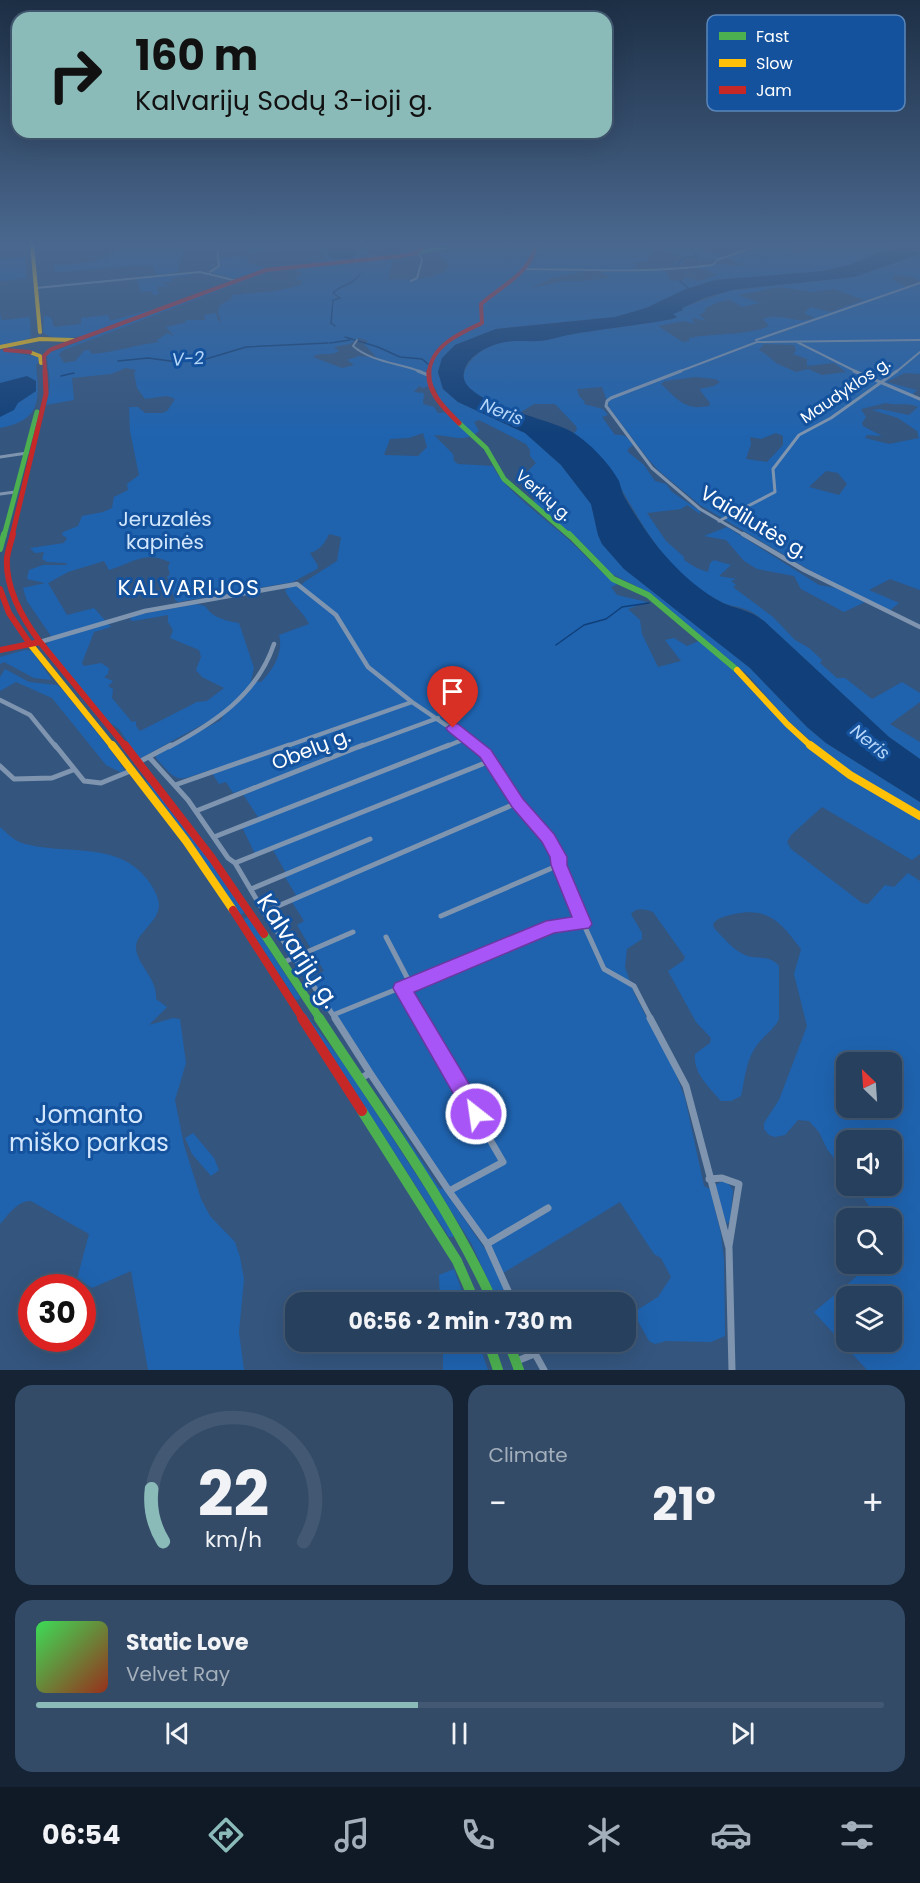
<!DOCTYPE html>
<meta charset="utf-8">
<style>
body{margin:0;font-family:Poppins,sans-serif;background:#334b67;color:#f1f3f6;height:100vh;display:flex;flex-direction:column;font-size:22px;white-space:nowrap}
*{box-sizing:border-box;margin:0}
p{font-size:20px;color:#a4afbc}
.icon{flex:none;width:33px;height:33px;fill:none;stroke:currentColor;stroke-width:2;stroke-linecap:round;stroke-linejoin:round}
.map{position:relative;height:1370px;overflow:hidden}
.sheet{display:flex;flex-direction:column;gap:15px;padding:15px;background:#152334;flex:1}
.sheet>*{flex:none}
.guide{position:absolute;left:12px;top:12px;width:600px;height:126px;border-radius:18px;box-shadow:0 6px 24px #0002,0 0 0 2px #435973;background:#8bbbb9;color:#111;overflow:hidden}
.needle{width:39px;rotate:335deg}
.buttons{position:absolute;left:836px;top:1052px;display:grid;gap:12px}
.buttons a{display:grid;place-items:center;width:66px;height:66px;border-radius:12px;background:#27405e;box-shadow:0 6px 24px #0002,0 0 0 2px #435973;font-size:30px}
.speed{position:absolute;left:18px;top:1274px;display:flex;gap:12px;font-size:30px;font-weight:700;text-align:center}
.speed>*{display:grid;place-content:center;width:78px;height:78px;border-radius:50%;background:#27405e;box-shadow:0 6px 24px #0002,0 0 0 2px #435973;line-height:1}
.speed .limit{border:9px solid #d22;background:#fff;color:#111}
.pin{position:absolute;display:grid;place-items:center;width:51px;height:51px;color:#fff;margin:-62px -26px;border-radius:50% 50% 50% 0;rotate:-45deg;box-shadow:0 0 6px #0007}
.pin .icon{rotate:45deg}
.me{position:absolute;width:66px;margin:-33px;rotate:330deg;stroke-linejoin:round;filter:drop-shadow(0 0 4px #0008)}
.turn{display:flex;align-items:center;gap:21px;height:126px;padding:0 24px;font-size:27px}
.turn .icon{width:78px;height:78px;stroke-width:2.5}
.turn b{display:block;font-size:42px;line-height:51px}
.big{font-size:45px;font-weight:700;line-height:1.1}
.sheet .card{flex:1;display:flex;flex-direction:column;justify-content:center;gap:9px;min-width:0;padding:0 21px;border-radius:18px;background:#334b67}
.sheet .dial{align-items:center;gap:0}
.dial svg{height:156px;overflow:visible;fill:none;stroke:#435973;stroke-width:7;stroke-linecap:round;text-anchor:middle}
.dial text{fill:#f1f3f6;stroke:none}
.song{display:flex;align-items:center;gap:18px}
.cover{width:72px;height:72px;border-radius:9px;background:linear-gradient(135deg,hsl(130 70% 55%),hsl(10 70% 35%))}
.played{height:6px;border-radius:3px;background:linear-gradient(90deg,#8bbbb9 45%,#435973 45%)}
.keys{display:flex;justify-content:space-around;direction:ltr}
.heat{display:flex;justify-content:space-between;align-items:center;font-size:33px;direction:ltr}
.sheet .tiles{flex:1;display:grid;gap:15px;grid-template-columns:1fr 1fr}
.card:last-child{grid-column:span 2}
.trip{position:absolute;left:285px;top:1292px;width:351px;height:60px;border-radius:18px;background:#27405e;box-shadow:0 6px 24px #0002,0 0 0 2px #435973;font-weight:700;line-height:60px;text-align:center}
.menu{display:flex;height:96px;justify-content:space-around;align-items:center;background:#101a26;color:#a4afbc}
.menu .icon{width:42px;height:42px}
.menu .selected{color:#8bbbb9}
.menu b{font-size:27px;color:#f1f3f6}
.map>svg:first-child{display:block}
.green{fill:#1f63af;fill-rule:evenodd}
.water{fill:#103f79}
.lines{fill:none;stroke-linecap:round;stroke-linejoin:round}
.stream{stroke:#103f79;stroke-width:1.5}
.street-far4{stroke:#7f95af;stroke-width:2}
.street-far3{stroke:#7f95af;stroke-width:3}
.street-far2{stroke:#7f95af;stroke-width:4.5}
.street-far1{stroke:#7f95af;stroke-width:5}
.street{stroke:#7f95af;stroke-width:7}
.fast-far4{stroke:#4caf50;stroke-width:4}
.fast-far3{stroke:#4caf50;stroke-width:5}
.fast-far2{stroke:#4caf50;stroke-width:6}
.fast-far1{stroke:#4caf50;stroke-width:8}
.fast{stroke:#4caf50;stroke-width:10}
.slow-far2{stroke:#ffc107;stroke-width:4}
.slow-far1{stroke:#ffc107;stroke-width:6}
.slow{stroke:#ffc107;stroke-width:8}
.jam-far4{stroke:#c62828;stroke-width:4}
.jam-far3{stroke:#c62828;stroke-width:5}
.jam-far2{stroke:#c62828;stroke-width:6}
.jam-far1{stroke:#c62828;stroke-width:8}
.jam{stroke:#c62828;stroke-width:10}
.route{fill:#a855f7;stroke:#6d37a1;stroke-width:1.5}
.labels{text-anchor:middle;stroke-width:6;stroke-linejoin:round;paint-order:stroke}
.far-street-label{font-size:16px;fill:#fff;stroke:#14529d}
.far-water-label{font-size:18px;font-style:italic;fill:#b6d7fa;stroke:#14529d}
.park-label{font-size:20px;fill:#d2e7fd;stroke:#14529d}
.street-label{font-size:20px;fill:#fff;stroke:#14529d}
.quarter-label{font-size:22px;letter-spacing:1.5px;fill:#fff;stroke:#14529d}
.near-street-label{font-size:24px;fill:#fff;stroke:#14529d}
.near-park-label{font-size:24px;fill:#d2e7fd;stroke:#14529d}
.key{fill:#14529d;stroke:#5a86ba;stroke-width:1.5}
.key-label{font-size:16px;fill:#fff}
</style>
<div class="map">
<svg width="920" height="1370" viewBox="0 0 920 1370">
<rect width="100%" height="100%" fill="#34557e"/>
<path class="green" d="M184,245L178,272L159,275L154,272L153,267L147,265L55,272L54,265L97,262V259L108,258L106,253L117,252L115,246Z
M218,245H324L328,248V257L352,258C358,247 364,245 377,245L368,250L366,254L382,256L312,264L326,260L320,248L292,247L248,253L245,249L219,250Z
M433,245H652L654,253L646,261L634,263L637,268L635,271L662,269L667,272L670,280L683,281L685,278L700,281L717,275L710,271L695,268L718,264L736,266L743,265L727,258L765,245H792L793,249L789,253L793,254L821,247L818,245H898L849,265L823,271L715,280L684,290L646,308L615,317L496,329L455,345L442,358L438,372L443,389L458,402L525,433L561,465L591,504L598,535L602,544L624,569L750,668L807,727L826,743L920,802V813L886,796L830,758L785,718L749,676L646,591L612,574L580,541L533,503L538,489L526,473L536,463L530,456V450L526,444L479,420L474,422L479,431C465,444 449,435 434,435L453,454L454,461L458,464L493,466C501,488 555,526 573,544C588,558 600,573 618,584L611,587L617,595L647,602L628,609L640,620L642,634L658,667L681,661L665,640L674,638L687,646L699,641L754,689L791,731L823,758L878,796L920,817V854L912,860L822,807L791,835L787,842L791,849L862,903L868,904L885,885L894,887L908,873L920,881V1370H867L814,1312L856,1277L867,1263H891V1218H878L854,1185H891V1140H846V1174L827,1149L819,1132L809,1121L798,1120L785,1135L775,1137L769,1135L764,1129V1123L779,1100L807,1026L794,974L801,949C781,923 770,907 734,914C726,916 718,917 713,924L714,928C723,937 732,949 743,954C756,961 768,953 779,966V1019C774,1030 764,1035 757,1045C746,1059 745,1079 741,1096L731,1101H721C709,1087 693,1073 695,1054L710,1043L711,1038L696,1022L668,971L683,961L685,957L653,912C646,909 636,907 631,914L642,933V939L627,949L625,967L634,993L676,1074L685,1098L704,1186L710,1189L721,1234L724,1260L725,1336L711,1342L666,1341L655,1344L649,1341L635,1316L637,1310L658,1297L671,1277L661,1258L654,1254L620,1202L503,1273L486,1241L309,978L324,971L297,925L304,921L290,899L296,895L283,874L286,873L273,850L256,856L241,825L258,817L241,791L233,793L226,782L219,784L210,770C176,781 180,785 156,758V755L221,720L223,716L220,715L139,759L119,729L110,723L46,646L48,642L53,639L27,601L23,588L45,583L27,579L29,570L43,565H67L66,563L47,562L42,559L44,552L35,553L30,548L64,543L67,538L62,535L63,532L78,526L82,516L103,512L112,508L114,497L128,490L127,484L139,475L130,431L129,407H138L145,413H162L167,411L175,399L167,396L145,399L137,388L134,373L136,370L126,368L111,374L72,378L74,400L46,405L50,385L47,356L49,353L263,272L291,267L394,258L388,279C406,280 433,281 448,269V262L440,258V253L427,250ZM289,268L301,272L302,275L294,278L302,281L301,285L276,291L232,295L231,299L220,305L218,312L221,321H218L216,313L204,315L205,320H184L187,322L166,327L174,336L167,333L156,341L160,342C135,345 116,352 92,354L89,350H85L75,361L64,363L59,354L64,350L269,271ZM587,271H598L610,278L583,281H564L531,288L551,278ZM359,338L368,341L364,344L377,358L359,356L347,360L354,365L342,368L313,357C320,351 330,357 339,351L334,347L350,344ZM433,385L436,389L439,401L449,409L450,412L438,413L434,407L423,404L424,393L414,392L419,386L423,388ZM423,433L427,447L418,456L384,455L390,439L409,438ZM329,534L341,537L337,561L304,582L300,587L291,586L285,590C290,603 303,611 309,624L279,635C284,652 273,670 261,682L251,681L254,668L239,623C227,621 212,618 205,606L196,604L132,616L130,620L133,621L168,615V622L173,630L170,638L199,650L201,657L196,670L202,677L224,688L207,701L197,702L140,731L136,726V721L132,722L112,698L113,689L108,686L113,681L104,677L108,674L109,668L101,663L84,666L82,663L94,632L111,627L94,608L67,615L48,583L68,572L104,561L109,570C137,561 143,551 170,562L168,567L170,575L167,576L175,600L178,602L293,582L317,569L318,566L310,553C320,550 325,543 329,534ZM846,1062H891V1107H846ZM846,1296H891V1341H846Z
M711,245L697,250L722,255L723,258L709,260L685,258L680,267L674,264L683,257L658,249Z
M920,254V280L912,277L895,275L892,279L905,286L920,284V374L905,373L886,382L917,390L912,395L920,398V590L890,579L869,590L899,603L889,611L813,572L700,505L659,471L648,459L610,409L602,387L577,389L579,396L585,402L584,404L603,409L608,415L602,417L615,435C625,434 628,438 633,445L628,449V452L644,465L655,481L666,484L672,492L700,511V514L687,505L681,509L647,513L666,541L684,557V560C691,565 700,570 708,572L710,563L714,560L731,565L719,576L736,579L731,581L736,585L733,587L773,617L795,640L809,648L822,660L820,663L837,678H845L872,699L902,682L920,693V702L890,724L920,742V759L889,737L764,621C758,616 752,611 745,609C737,606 730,606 723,603C701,592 681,575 666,557C631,517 617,464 574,433L577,430L576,426L555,404H534L521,412C503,406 450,394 467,366C474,354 486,347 500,343C516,338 533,342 550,339C556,339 561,335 567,334C602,330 637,325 672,319L677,317L673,314L682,310V308L728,291L854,277ZM779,287L813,292L834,289L864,300L830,312L811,307L804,313L815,318C794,325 783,312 763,319L769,326C747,336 713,333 689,338V341L683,342L658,326L684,321L695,324L692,320L694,318L706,321L699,315L706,311L704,309L718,302L730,300L742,307L760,303L738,295ZM764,344L794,345L796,351L793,354L807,359V366L834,363L846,372L822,375L808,369L796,372C790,369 784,367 778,364C774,362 767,354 759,350ZM695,377L715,379L720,382L714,386L699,389L710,403L709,406C684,411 678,399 661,384L665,381ZM886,403C896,406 909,402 918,407L909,415L880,409L872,410L898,418L917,431L919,438L889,444L865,438L867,435L882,436L863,426L862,423L866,417L861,409ZM776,433L783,436V445L767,462L746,459L751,444L750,437L761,439ZM826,471L838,473L847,484L839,495L809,487Z
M245,256L250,263L269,269L236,279L210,272L221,267L220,258Z
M25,257L26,278L0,281V259Z
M189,274L190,276L174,277L170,282H161L169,286L157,287L159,294L153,295L151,291L141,292L137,279Z
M153,309L157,310C133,318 63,352 43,332L44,316L51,317L54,327L81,324V318L108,315L110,321Z
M0,313L2,320L30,317L31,337L16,344L0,345Z
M0,350L38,357L39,362L36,365C40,400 41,420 0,428Z
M727,527L819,585L836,588L865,602L844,612L801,589L794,576L757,569L744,561L726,540L704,536Z
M25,650L32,651L52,680L34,678L4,662L0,664V657Z
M5,669L29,682L57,685L62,689L110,749L125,771L122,773L106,765L52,698L16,682L0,691V677Z
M145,780L152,785L209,858L245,912L240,915Z
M0,827C7,833 13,840 22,843C64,856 117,840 147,879C152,886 158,895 159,904C159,923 135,933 136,948C137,965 158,979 156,999L167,1007L149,1025L173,1018L180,1019L186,1063L175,1100L184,1145L201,1199L210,1216L235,1242L240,1257L244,1279L239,1332L244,1370H148L131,1271L92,1288L77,1279L89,1234L31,1201C17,1201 9,1214 0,1224Z
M248,917L300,997L299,1000L295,999L243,919Z
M301,1008L345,1065L454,1233L453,1237H449Z
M369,1080L440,1189L443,1188L487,1252L510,1302H498L471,1243Z
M193,1133L214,1158L219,1170L211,1176L192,1154L185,1138Z
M722,1181L728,1183L733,1190L730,1221L727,1224L715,1192L716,1185Z
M454,1269L466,1302H440L439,1275Z
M443,1341H478L488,1370H443Z"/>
<path class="water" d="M324,245H366L355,252V256C347,262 338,259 328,257V248Z
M898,245H920V254L854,277L737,289L706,297L682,308L683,310L673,314L677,317L672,319C632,327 590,329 551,339C534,344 515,338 497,344C484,348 467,357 464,372C456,402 552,419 572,432C590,443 609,463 619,481C621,487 622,493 625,498C638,520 653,543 670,561C685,577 703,593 723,603C739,610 748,609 764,621L889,737L920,759V802L826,743L807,727L750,668L624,569L602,544L598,535L591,504L561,465L525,433L458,402L443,389L438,372L442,358L455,345L496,329L615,317L646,308L684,290L715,280L823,271L849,265Z
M27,376L36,381V391L18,403L14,410L0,417V383Z"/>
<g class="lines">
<path class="stream" d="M679,267L678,264L684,257H698L690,250L700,245
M680,281L689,289
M335,326L331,323L333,300L340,298L333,293C341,284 354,285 360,274
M345,337L378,347L400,357L422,359L428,364
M330,343L350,340
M118,361L148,358L178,362L206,359L246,347L328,343
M61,376L74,373
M556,645L584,625L606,619L622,607L649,603"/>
<path class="street-far4" d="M527,269C589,270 652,273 713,265L717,260L761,245
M210,272L219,266L217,245
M411,281L417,278L422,260L419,253
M36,288L200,272L237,281
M357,340L353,346C371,362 400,363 422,372
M756,340L920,283
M797,342L857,372
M678,372L757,342L920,340
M896,372L920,352"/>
<path class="street-far3" d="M418,371L428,375
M681,371L611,398L607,401L606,406L652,468L700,509L746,536
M854,371L920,399
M0,457L27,453
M0,494L15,492
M719,521L775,492L773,469L799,435L831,418L897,371"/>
<path class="street-far2" d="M743,534L804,570L920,627
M40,642L145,611L297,584L336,615L368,667L412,702L478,747
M0,700L30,715L56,747
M169,747C214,723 257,695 274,644
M284,747L412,702
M359,747L438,718
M445,747L467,738"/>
<path class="street-far1" d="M55,745L84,781L101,783L133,770
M477,745L517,803L555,850L570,894L604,969L634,986L651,1019
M149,757L188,800L228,858L235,863L264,912L333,1015
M139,762L171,745
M0,766L14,779L52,778L73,770
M175,785L289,745
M196,811L363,745
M214,837L449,745
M235,863L490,761
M251,889L370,839
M264,912L517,803
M441,916L559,865
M386,937L411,985
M284,962L353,932
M402,988L420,1019
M336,1019L333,1015L553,926L583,924"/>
<path class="street" d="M335,1018L370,1073L361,1078
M419,1018L503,1162L449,1191L487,1244
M650,1018L686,1086L729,1248L732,1370
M370,1073L449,1191
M709,1179L722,1178L739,1184L729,1246
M513,1302L487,1244L548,1208
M528,1341L544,1370
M517,1361L534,1354"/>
<path class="fast-far4" d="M416,253L456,245"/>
<path class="fast-far3" d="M459,423L486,448L504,479L570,536
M4,536L37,412"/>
<path class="fast-far2" d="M569,534L613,579L648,595L737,670
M0,549L4,534"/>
<path class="fast-far1" d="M264,934L320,1019"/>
<path class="fast" d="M319,1018C379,1110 447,1201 493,1302
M362,1111L457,1261L475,1302
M488,1341L498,1370
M508,1341L519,1370"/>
<path class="slow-far2" d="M32,245L40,332
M0,347L40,339L73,340
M32,353L40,356L41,363"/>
<path class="slow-far1" d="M30,644L113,747
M737,670L787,724L812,747"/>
<path class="slow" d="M112,745L186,841L233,910
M810,745L850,775L920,816"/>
<path class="jam-far4" d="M52,349L266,270L401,256L416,253L425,245
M5,350L30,352
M45,372L44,356L50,350
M429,372C432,345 460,333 482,323L481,304C502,285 529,275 536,245"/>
<path class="jam-far3" d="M429,371C427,393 445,409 459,423
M12,536L46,394L45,371"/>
<path class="jam-far2" d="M13,534C11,542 8,550 7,558C5,588 23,619 40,642
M0,589L9,613L30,644
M0,650L40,642L126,747"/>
<path class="jam-far1" d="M125,745L212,858L264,934
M233,910L303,1019"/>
<path class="jam" d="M302,1018L362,1111"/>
</g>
<linearGradient id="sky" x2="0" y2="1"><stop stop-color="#1d2f45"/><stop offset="0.56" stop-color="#4a688f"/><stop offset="1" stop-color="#4a688f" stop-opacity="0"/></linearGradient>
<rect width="920" height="437" fill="url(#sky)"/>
<path class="route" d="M453,723L458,724L491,750L523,799L554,834L567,857V865L592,924L589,928L554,933L414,992L483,1107L486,1114L483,1121L476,1123L469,1121L393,988L395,983L546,921L572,917L551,865L550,857L542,842L512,807L480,757L448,731L446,728Z"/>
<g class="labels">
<g class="far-street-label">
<text transform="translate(845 390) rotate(-34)" y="6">Maudyklos g.</text>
<text transform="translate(544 495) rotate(41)" y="6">Verkių g.</text>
</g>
<g class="far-water-label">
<text transform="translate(188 359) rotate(-4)" y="6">V-2</text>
<text transform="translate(502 412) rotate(22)" y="6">Neris</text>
<text transform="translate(870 742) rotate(39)" y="6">Neris</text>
</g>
<g class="park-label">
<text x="165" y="526">Jeruzalės<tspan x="165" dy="23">kapinės</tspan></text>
</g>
<g class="street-label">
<text transform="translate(754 522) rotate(31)" y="7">Vaidilutės g.</text>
<text transform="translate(311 749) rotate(-21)" y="7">Obelų g.</text>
</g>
<g class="quarter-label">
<text x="189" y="595">KALVARIJOS</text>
</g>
<g class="near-street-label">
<text transform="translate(298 951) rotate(57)" y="8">Kalvarijų g.</text>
</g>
<g class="near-park-label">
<text x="89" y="1123">Jomanto<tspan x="89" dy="28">miško parkas</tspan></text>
</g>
</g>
<rect x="707" y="15" width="198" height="96" rx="9" class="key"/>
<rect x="719" y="32" width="27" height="8" fill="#4caf50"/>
<rect x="719" y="59" width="27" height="8" fill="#ffc107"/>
<rect x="719" y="86" width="27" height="8" fill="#c62828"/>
<g class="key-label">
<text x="756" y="42">Fast</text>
<text x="756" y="69">Slow</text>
<text x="756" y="96">Jam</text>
</g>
</svg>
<div class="buttons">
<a><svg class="needle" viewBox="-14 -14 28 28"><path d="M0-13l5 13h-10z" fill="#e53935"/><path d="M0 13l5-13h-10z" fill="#a4afbc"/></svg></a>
<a><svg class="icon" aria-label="sound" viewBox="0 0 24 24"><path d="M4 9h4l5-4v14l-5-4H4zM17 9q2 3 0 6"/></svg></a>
<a><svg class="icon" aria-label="search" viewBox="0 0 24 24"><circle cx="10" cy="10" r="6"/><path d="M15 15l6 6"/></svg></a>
<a><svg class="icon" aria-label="layers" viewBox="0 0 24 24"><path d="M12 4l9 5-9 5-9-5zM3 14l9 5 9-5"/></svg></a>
</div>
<div class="speed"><div class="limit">30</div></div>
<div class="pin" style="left:453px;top:728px;background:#d93025"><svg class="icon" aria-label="arrive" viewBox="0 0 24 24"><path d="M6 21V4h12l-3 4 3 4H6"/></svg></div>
<svg class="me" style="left:476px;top:1114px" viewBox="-20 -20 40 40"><circle r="17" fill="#a855f7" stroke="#fff" stroke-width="3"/><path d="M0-11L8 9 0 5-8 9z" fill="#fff"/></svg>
<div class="trip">06:56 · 2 min · 730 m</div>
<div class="guide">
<div class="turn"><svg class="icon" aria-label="right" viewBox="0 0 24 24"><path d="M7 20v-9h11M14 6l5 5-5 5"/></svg><div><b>160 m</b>Kalvarijų Sodų 3-ioji g.</div></div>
</div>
</div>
<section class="sheet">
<div class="tiles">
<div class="card dial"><svg viewBox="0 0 100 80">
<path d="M14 69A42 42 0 1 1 86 69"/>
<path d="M14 69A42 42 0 0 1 8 42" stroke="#8bbbb9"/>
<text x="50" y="56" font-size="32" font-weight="700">22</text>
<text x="50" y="72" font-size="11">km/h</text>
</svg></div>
<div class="card"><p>Climate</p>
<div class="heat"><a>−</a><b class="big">21°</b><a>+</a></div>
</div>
<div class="card">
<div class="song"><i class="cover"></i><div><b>Static Love</b><p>Velvet Ray</p></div></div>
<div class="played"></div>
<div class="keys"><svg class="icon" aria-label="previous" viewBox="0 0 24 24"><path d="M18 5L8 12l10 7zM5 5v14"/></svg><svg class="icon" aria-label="pause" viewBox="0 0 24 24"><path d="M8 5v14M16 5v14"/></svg><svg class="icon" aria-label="next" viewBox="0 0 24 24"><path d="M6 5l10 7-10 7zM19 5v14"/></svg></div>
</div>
</div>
</section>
<nav class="menu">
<b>06:54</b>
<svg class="icon selected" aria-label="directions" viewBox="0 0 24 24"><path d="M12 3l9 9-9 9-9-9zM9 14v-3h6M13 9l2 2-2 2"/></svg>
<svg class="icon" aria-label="music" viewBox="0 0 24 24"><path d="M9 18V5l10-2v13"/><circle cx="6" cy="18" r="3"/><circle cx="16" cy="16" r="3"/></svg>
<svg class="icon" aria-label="phone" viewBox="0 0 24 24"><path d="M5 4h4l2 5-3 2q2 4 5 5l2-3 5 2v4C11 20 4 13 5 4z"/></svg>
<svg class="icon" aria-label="climate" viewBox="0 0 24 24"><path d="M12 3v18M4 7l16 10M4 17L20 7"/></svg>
<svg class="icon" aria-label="car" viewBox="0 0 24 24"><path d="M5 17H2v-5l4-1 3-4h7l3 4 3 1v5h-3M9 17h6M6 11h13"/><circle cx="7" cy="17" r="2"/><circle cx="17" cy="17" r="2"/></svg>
<svg class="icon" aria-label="filters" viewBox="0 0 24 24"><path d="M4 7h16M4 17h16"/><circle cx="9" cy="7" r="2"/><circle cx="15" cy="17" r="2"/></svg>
</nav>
